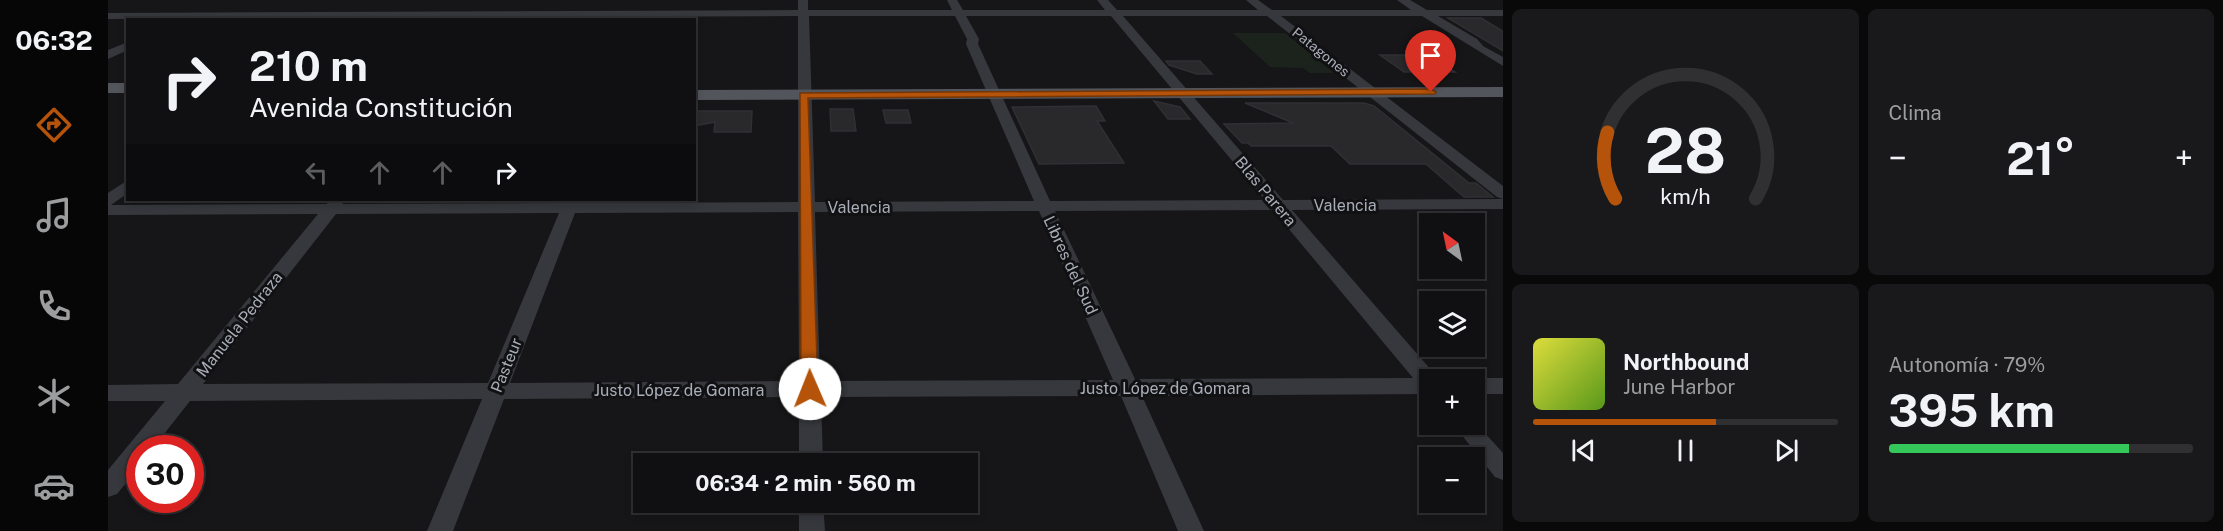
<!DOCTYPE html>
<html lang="es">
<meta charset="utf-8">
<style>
body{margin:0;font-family:"Public Sans",sans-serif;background:#19191b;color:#f1f3f6;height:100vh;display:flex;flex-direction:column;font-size:22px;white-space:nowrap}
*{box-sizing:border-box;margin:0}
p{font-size:20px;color:#9c9d9f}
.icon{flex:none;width:33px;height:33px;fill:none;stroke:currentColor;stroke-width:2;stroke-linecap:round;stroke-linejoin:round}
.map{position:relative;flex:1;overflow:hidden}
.drawer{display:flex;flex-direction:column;gap:9px;padding:9px;background:#09090a;width:720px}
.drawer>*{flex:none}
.top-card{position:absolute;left:18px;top:18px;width:570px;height:183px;border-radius:0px;box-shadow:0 3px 9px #0003,0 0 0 2px #303032;background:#101012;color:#f1f3f6;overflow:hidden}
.needle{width:39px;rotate:327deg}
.fabs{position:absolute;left:1311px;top:213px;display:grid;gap:12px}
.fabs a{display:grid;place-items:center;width:66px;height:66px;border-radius:0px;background:#101012;box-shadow:0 3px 9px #0003,0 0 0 2px #303032;font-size:30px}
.speed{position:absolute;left:18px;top:435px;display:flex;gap:12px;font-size:30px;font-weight:700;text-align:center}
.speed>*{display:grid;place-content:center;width:78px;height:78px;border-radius:50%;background:#101012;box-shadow:0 3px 9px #0003,0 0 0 2px #303032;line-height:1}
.speed .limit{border:9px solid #d22;background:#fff;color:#111}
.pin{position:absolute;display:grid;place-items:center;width:51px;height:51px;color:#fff;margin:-62px -26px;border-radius:50% 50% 50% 0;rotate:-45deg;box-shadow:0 0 6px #0007}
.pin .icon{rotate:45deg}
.me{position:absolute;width:66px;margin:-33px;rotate:359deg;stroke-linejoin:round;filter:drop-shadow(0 0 4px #0008)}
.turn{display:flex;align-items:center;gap:21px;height:126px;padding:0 24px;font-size:27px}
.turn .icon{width:78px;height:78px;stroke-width:2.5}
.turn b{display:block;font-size:42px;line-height:51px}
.lanes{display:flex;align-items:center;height:57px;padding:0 24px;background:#0003;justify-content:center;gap:30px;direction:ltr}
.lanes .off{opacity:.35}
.big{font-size:45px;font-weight:700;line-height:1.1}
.drawer .card{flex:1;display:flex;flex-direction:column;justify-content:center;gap:9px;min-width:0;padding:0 21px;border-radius:9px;background:#19191b}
.drawer .dial{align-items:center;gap:0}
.dial svg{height:156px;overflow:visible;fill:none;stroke:#303032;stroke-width:7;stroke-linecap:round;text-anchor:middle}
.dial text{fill:#f1f3f6;stroke:none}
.song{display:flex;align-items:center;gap:18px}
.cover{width:72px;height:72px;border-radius:9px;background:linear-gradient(135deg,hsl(60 70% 55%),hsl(90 70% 35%))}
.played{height:6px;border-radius:3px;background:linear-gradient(90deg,#b45309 60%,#303032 60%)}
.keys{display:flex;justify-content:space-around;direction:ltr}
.heat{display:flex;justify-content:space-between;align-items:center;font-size:33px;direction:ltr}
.charge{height:9px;border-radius:4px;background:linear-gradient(90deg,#34c759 79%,#303032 0)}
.drawer .tiles{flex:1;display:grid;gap:9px;grid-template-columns:repeat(2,1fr)}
.trip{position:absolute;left:525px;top:453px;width:345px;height:60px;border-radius:0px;background:#101012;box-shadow:0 3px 9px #0003,0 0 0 2px #303032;font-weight:700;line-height:60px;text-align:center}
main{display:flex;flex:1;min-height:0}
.menu{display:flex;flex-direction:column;width:108px;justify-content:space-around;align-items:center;background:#060607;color:#9c9d9f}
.menu .icon{width:42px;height:42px}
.menu .current{color:#b45309}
.menu b{font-size:27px;color:#f1f3f6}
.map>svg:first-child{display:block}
.green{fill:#1c231d}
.building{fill:#29292c;stroke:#303034;stroke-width:1.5}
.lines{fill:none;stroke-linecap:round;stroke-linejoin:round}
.minor{fill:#37383d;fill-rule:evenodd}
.major{fill:#53555c;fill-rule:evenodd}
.route{fill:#b45309;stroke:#753606;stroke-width:1.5}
.labels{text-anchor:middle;stroke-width:6;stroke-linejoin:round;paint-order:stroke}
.far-street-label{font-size:14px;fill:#a8adb8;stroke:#111113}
.street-label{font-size:16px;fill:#a8adb8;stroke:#111113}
</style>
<main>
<nav class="menu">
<b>06:32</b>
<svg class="icon current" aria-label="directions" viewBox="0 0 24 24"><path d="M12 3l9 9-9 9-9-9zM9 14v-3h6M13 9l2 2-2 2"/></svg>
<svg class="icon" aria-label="music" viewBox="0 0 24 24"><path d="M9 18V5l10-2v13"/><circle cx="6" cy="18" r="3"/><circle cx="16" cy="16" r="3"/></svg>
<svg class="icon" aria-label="phone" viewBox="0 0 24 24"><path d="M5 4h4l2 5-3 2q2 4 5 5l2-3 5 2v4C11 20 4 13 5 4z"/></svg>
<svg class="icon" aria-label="climate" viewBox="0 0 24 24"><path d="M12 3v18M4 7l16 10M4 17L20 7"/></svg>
<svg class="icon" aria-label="car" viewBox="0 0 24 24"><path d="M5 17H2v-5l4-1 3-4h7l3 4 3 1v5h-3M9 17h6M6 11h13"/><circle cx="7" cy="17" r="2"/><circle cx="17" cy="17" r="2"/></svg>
</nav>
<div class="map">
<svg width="1395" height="531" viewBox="0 0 1395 531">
<rect width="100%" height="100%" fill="#161618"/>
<path class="green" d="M1125,33H1177L1226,73H1202L1195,68L1162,67Z"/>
<path class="building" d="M1340,18H1373L1395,31V51Z
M1272,55H1321L1347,72H1296Z
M1058,61H1092L1104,74H1089L1061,65Z
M1046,101L1072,107L1082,119H1060Z
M1137,103H1256L1266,106L1361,183H1368L1385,197H1356L1318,164H1242L1223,146H1143L1140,143H1134L1116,124L1185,123Z
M988,106L997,121H989L1016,163L931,164L904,107Z
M722,109H745L748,131H723Z
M775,110H800L803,123H778Z
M586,111H644L643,132H606L607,122L586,126Z"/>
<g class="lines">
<path class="minor" d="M690,0H700V10H844L839,0H849L855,10H997L989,0H1000L1009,10H1150L1138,0H1150L1164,10H1303L1289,0H1302L1319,10H1395V16H1330L1369,39L1375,46L1395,57V66L1314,16H1173L1395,186V199L1389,197L1159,16H1015L1175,200L1395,199V209L1184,210L1330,378L1322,380V394L1034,396L1096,531H1070L1013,396L713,397L715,464H691V397L396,399L345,531H319L374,399L82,401L45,448H32V466L9,494L0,497V470L57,401H0V385L70,384L210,214L0,215V193L20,180V193L3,205L218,204L226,200L233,201L235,204L455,203L456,200H472L471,203L690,202V16L0,19V13L690,10ZM701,16H847L859,39L858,44L926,201L707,202ZM858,16H1003L1157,200L942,201L870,44L871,39ZM1165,210L1305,378L1027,379L947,211ZM931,211L1005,380L712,381L707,212ZM690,212L691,381L402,383L467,213ZM451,213L380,383L95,384L228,214Z
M20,42V50L0,59V50Z
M1366,378H1395V394H1366V380H1361Z
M1366,421L1395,453V480L1387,477L1345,424H1366Z
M691,502H715L717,531H691Z"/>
<path class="major" d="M0,83H20V93H0Z
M1395,87V97L586,100V90Z"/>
</g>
<path class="route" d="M1323,89L1328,92L1327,94L700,98L710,389L707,394L702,396L696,394L693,389L692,93Z"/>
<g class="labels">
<g class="far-street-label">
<text transform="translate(1213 52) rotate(39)" y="5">Patagones</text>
</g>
<g class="street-label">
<text transform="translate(1158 191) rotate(50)" y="6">Blas Parera</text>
<text x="1237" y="211">Valencia</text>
<text x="751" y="213">Valencia</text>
<text transform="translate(963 265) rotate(65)" y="6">Libres del Sud</text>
<text transform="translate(131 324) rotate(-52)" y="6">Manuela Pedraza</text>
<text transform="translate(398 365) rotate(-68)" y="6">Pasteur</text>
<text x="1057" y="394">Justo López de Gomara</text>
<text x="571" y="396">Justo López de Gomara</text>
</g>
</g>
</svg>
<div class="fabs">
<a><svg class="needle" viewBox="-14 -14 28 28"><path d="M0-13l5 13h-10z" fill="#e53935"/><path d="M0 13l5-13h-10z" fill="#9c9d9f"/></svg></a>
<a><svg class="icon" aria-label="layers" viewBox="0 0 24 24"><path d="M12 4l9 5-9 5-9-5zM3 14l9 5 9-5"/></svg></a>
<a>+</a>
<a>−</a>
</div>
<div class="speed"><div class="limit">30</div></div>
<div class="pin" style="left:1323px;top:92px;background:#d93025"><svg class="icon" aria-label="arrive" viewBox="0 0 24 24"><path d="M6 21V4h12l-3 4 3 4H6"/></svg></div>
<svg class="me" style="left:702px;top:389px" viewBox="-20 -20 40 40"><circle r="19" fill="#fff"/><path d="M0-13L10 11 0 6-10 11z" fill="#b45309"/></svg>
<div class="trip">06:34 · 2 min · 560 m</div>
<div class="top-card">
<div class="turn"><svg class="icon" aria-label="right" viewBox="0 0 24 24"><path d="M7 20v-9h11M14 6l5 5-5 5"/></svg><div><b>210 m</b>Avenida Constitución</div></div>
<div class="lanes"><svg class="icon off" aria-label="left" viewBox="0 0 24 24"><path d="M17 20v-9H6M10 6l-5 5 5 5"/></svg><svg class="icon off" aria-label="ahead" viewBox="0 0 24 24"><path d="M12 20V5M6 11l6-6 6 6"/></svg><svg class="icon off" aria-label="ahead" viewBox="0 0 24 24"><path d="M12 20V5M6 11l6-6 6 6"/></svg><svg class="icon" aria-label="right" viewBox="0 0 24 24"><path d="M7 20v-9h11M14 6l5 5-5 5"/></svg></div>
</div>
</div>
<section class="drawer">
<div class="tiles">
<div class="card dial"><svg viewBox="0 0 100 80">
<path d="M14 69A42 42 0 1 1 86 69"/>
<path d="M14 69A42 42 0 0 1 10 35" stroke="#b45309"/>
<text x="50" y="56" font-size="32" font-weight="700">28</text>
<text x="50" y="72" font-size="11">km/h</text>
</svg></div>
<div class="card"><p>Clima</p>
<div class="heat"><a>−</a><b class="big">21°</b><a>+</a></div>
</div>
<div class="card">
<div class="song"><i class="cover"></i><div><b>Northbound</b><p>June Harbor</p></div></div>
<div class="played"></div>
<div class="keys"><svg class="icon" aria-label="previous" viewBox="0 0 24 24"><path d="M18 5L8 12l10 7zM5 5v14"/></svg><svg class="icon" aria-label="pause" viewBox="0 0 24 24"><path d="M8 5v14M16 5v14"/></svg><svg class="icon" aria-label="next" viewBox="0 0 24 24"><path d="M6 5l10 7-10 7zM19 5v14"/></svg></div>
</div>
<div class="card"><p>Autonomía · 79%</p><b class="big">395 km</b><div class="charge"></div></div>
</div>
</section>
</main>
